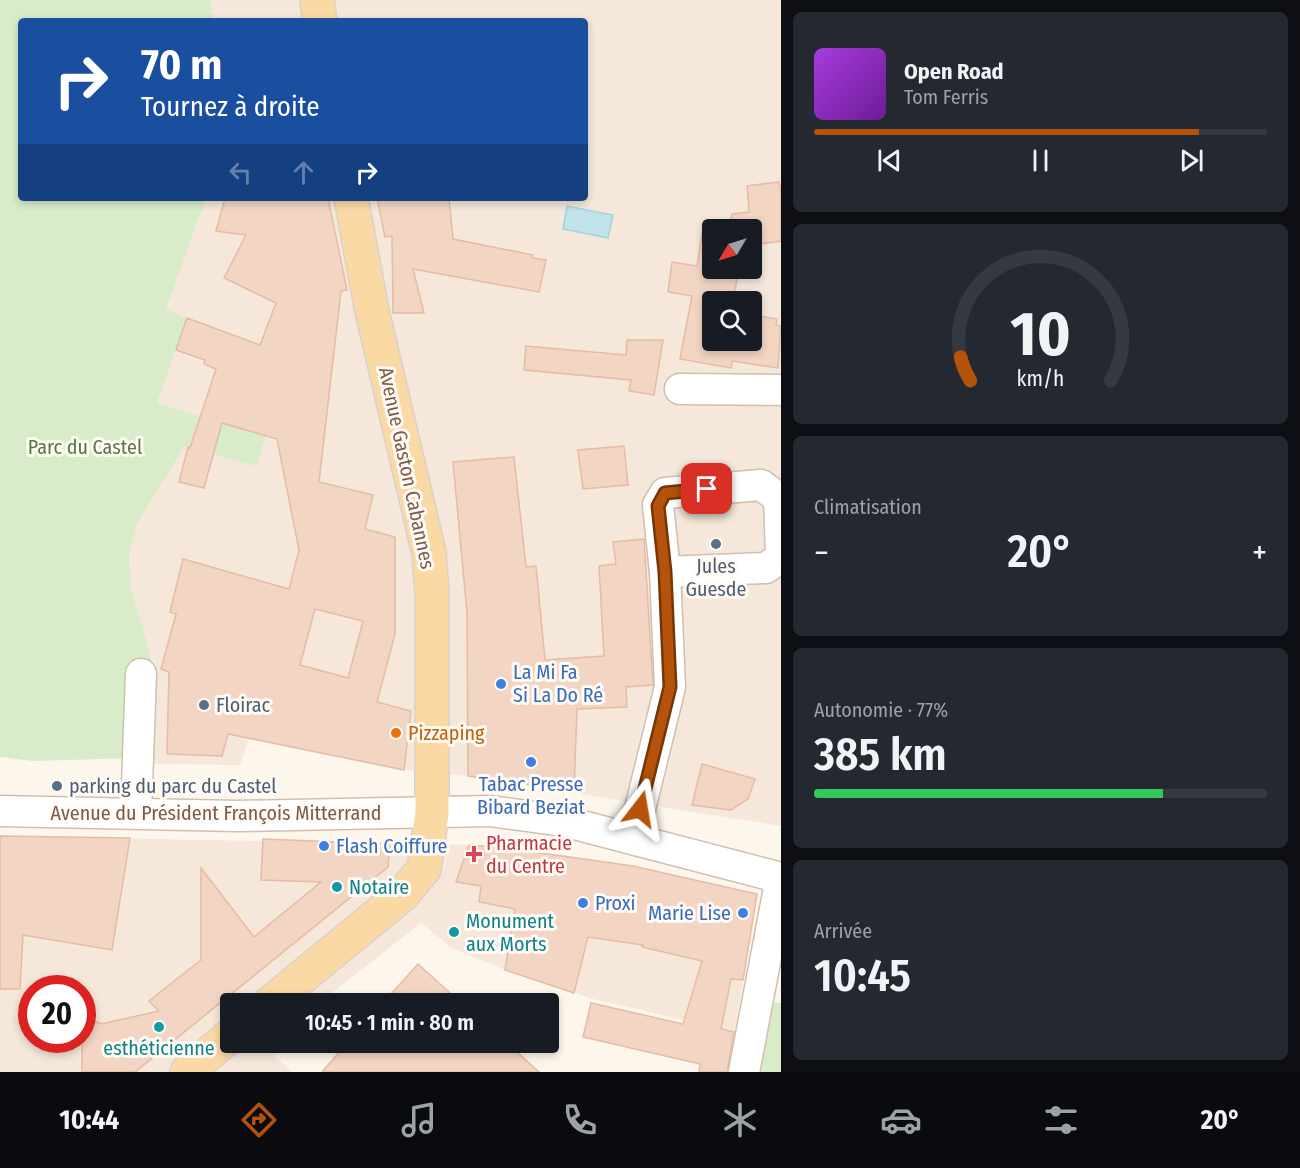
<!DOCTYPE html>
<html lang="fr">
<meta charset="utf-8">
<style>
body{margin:0;font-family:"Fira Sans Condensed",sans-serif;background:#242831;color:#f1f3f6;height:100vh;display:flex;flex-direction:column;font-size:22px;white-space:nowrap}
*{box-sizing:border-box;margin:0}
p{font-size:20px;color:#9ea1a6}
.icon{flex:none;width:33px;height:33px;fill:none;stroke:currentColor;stroke-width:2;stroke-linecap:round;stroke-linejoin:round}
.map{position:relative;flex:1;overflow:hidden}
.panel{display:flex;flex-direction:column;gap:12px;padding:12px;background:#0d0f14;width:519px}
.panel>*{flex:none}
.banner{position:absolute;left:18px;top:18px;width:570px;height:183px;border-radius:6px;box-shadow:0 3px 9px #0003;background:#1a4fa0;color:#fff;overflow:hidden}
.needle{width:39px;rotate:232deg}
.controls{position:absolute;left:702px;top:219px;display:grid;gap:12px}
.controls a{display:grid;place-items:center;width:60px;height:60px;border-radius:6px;background:#171b24;box-shadow:0 3px 9px #0003;font-size:30px}
.speed{position:absolute;left:18px;top:975px;display:flex;gap:12px;font-size:30px;font-weight:700;text-align:center}
.speed>*{display:grid;place-content:center;width:78px;height:78px;border-radius:50%;background:#171b24;box-shadow:0 3px 9px #0003;line-height:1}
.speed .limit{border:9px solid #d22;background:#fff;color:#111}
.pin{position:absolute;display:grid;place-items:center;width:51px;height:51px;color:#fff;margin:-26px;border-radius:12px;box-shadow:0 3px 9px #0006}
.me{position:absolute;width:66px;margin:-33px;rotate:14deg;stroke-linejoin:round;filter:drop-shadow(0 0 4px #0008)}
.turn{display:flex;align-items:center;gap:21px;height:126px;padding:0 24px;font-size:27px}
.turn .icon{width:78px;height:78px;stroke-width:2.5}
.turn b{display:block;font-size:42px;line-height:51px}
.lanes{display:flex;align-items:center;height:57px;padding:0 24px;background:#0003;justify-content:center;gap:30px;direction:ltr}
.lanes .off{opacity:.35}
.big{font-size:45px;font-weight:600;line-height:1.1}
.panel .widget{flex:1;display:flex;flex-direction:column;justify-content:center;gap:9px;min-width:0;padding:0 21px;border-radius:9px;background:#242831}
.panel .dial{align-items:center;gap:0}
.dial svg{height:156px;overflow:visible;fill:none;stroke:#363941;stroke-width:7;stroke-linecap:round;text-anchor:middle}
.dial text{fill:#f1f3f6;stroke:none}
.song{display:flex;align-items:center;gap:18px}
.cover{width:72px;height:72px;border-radius:9px;background:linear-gradient(135deg,hsl(280 70% 55%),hsl(280 70% 35%))}
.played{height:6px;border-radius:3px;background:linear-gradient(90deg,#b45309 85%,#363941 85%)}
.keys{display:flex;justify-content:space-around;direction:ltr}
.heat{display:flex;justify-content:space-between;align-items:center;font-size:33px;direction:ltr}
.charge{height:9px;border-radius:4px;background:linear-gradient(90deg,#34c759 77%,#363941 0)}
.trip{position:absolute;left:220px;top:993px;width:339px;height:60px;border-radius:6px;background:#171b24;box-shadow:0 3px 9px #0003;font-weight:600;line-height:60px;text-align:center}
.tabs{display:flex;height:96px;justify-content:space-around;align-items:center;background:#090b0e;color:#9ea1a6}
.tabs .icon{width:42px;height:42px}
.tabs .active{color:#b45309}
.tabs b{font-size:27px;color:#f1f3f6}
main{display:flex;flex:1;min-height:0}
.map>svg:first-child{display:block}
.residential{fill:#f5e8da;fill-rule:evenodd}
.green{fill:#d8ecc9}
.water{fill:#bfe3e8;stroke:#a5d3da;stroke-width:1.5}
.building{fill:#f3d5c3;stroke:#e6bba3;stroke-width:1.5;fill-rule:evenodd}
.lines{fill:none;stroke-linecap:round;stroke-linejoin:round}
.minor-casing{stroke:#d1beb0;stroke-width:33}
.major-casing{stroke:#dad1cd;stroke-width:36}
.minor{stroke:#fff;stroke-width:30}
.major{stroke:#fbd9a5;stroke-width:33}
.route-casing{stroke:#753606;stroke-width:15}
.route{stroke:#b45309;stroke-width:10}
.service-dot{fill:#5c6f8a;stroke:#fffaf3;stroke-width:2}
.shop-dot{fill:#3f7fe0;stroke:#fffaf3;stroke-width:2}
.food-dot{fill:#e8710a;stroke:#fffaf3;stroke-width:2}
.health-dot{fill:#e0444e;stroke:#fffaf3;stroke-width:2}
.culture-dot{fill:#0f9aa8;stroke:#fffaf3;stroke-width:2}
.labels{text-anchor:middle;stroke-width:6;stroke-linejoin:round;paint-order:stroke}
.park-label{font-size:20px;fill:#537a41;stroke:#fffaf3}
.street-label{font-size:20px;fill:#7a5c4d;stroke:#fffaf3}
.service-label{font-size:20px;fill:#4e5e75;stroke:#fffaf3;text-anchor:start}
.shop-label{font-size:20px;fill:#366cbe;stroke:#fffaf3;text-anchor:start}
.food-label{font-size:20px;fill:#c56008;stroke:#fffaf3;text-anchor:start}
.health-label{font-size:20px;fill:#be3a42;stroke:#fffaf3;text-anchor:start}
.culture-label{font-size:20px;fill:#0d838f;stroke:#fffaf3;text-anchor:start}
</style>
<main>
<div class="map">
<svg width="781" height="1072" viewBox="0 0 781 1072">
<rect width="100%" height="100%" fill="#fdf6ec"/>
<path class="residential" d="M210,0H781V826L468,776L404,770L249,738L240,765L148,764L155,671L131,588L129,556L136,526L185,446L214,453L266,437L156,404L187,318L165,310L206,198H585V21H214ZM712,230H752V268H712ZM712,302H752V340H712Z
M0,836L472,845L757,894L735,1032L593,999L505,970L452,948L421,923L319,1003L231,1004V1042L270,1043L265,1047L292,1072H0ZM32,988H82V1040H32Z"/>
<path class="green" d="M0,0H210L214,21H21V198H206L166,309L187,318L157,403L266,436L256,466L185,446L136,526L129,556L131,588L155,671L137,758L33,761L0,757Z
M767,1002L781,1003V1072H754Z"/>
<path class="water" d="M567,206L613,215L608,238L563,229Z"/>
<path class="building" d="M779,182L781,190V241L752,245V230H712V268H739L733,302H712V340H752V315L777,319L776,325L781,326L778,368L732,361L731,368L680,359L692,296L668,292L672,262L697,266L704,221L730,226L732,214L749,212L747,186Z
M225,198H328L347,290L341,291L319,482L373,495L365,529L395,537V634L377,702L411,711L404,770L228,734L222,756L167,754L169,672L161,669L176,614L170,612L183,559L289,589L299,550L277,439L222,423L204,488L179,482L188,447L190,448L216,369L204,364L205,360L176,350L187,318L260,345L276,303L224,278L246,235L216,231ZM315,609L363,621L348,678L300,665Z
M377,198H449L453,239L533,255L532,258L546,260L539,292L413,269L424,313H393L392,236L385,237Z
M627,340H663L654,395L629,391L631,380L524,370L526,346L626,355Z
M624,446L628,485L583,489L578,450Z
M514,457L526,567L536,566L545,660L604,656L599,566L616,564L613,542L644,539L653,685L626,687L627,707L577,709L574,791L468,776L467,613L453,462Z
M702,764L755,779L748,799L731,810L692,805Z
M0,836L130,838L112,950L23,935L20,989H0Z
M263,839L390,844L388,867L135,1072H82V1015L101,1024L159,1011L149,1001L201,960V868L254,937L321,882L261,880Z
M469,845L507,848L633,866L757,894L743,980L731,979L721,1029L734,1032L727,1072H699L700,1064L583,1037L591,1003L683,1024L702,961L642,947L643,945L588,937L574,993L505,970L515,909L479,902L481,886L456,882Z
M418,964L449,992L462,1004H382Z
M348,1042H506L539,1072H322Z"/>
<g class="lines">
<defs>
<path id="minor" d="M680,389L781,390
M665,572L766,568L781,557
M0,811L237,816L490,811L563,821L781,878
M136,813L141,674
M627,835L640,809L670,687L665,572L658,505L665,493L761,485L779,498L781,555
M744,1072L781,878"/>
<path id="major" d="M317,0L320,21
M269,1004L402,895L424,869L432,813V592L429,553L372,311L351,198
M187,1072L231,1035"/>
</defs>
<use href="#minor" class="minor-casing"/>
<use href="#major" class="major-casing"/>
<use href="#minor" class="minor"/>
<use href="#major" class="major"/>
</g>
<g class="lines">
<defs>
<path id="route" d="M640,809L670,687L665,572L658,506L665,493L707,489"/>
</defs>
<use href="#route" class="route-casing"/>
<use href="#route" class="route"/>
</g>
<g class="service-dot">
<circle cx="716" cy="544" r="6"/>
<circle cx="204" cy="705" r="6"/>
<circle cx="57" cy="786" r="6"/>
</g>
<g class="shop-dot">
<circle cx="501" cy="684" r="6"/>
<circle cx="531" cy="762" r="6"/>
<circle cx="324" cy="846" r="6"/>
<circle cx="583" cy="903" r="6"/>
<circle cx="743" cy="913" r="6"/>
</g>
<circle class="food-dot" cx="396" cy="733" r="6"/>
<path class="health-dot" d="M471 845h6v6h6v6h-6v6h-6v-6h-6v-6h6z"/>
<g class="culture-dot">
<circle cx="337" cy="887" r="6"/>
<circle cx="454" cy="932" r="6"/>
<circle cx="159" cy="1027" r="6"/>
</g>
<g class="labels">
<g class="park-label">
<text x="85" y="454">Parc du Castel</text>
</g>
<g class="street-label">
<text transform="translate(407 468) rotate(78)" y="7">Avenue Gaston Cabannes</text>
<text x="216" y="820">Avenue du Président François Mitterrand</text>
</g>
<g class="service-label">
<text x="716" y="573" text-anchor="middle">Jules<tspan x="716" dy="23">Guesde</tspan></text>
<text x="216" y="712">Floirac</text>
<text x="69" y="793">parking du parc du Castel</text>
</g>
<g class="shop-label">
<text x="513" y="679">La Mi Fa<tspan x="513" dy="23">Si La Do Ré</tspan></text>
<text x="531" y="791" text-anchor="middle">Tabac Presse<tspan x="531" dy="23">Bibard Beziat</tspan></text>
<text x="336" y="853">Flash Coiffure</text>
<text x="595" y="910">Proxi</text>
<text x="731" y="920" text-anchor="end">Marie Lise</text>
</g>
<g class="food-label">
<text x="408" y="740">Pizzaping</text>
</g>
<g class="health-label">
<text x="486" y="850">Pharmacie<tspan x="486" dy="23">du Centre</tspan></text>
</g>
<g class="culture-label">
<text x="349" y="894">Notaire</text>
<text x="466" y="928">Monument<tspan x="466" dy="23">aux Morts</tspan></text>
<text x="159" y="1055" text-anchor="middle">esthéticienne</text>
</g>
</g>
</svg>
<div class="controls">
<a><svg class="needle" viewBox="-14 -14 28 28"><path d="M0-13l5 13h-10z" fill="#e53935"/><path d="M0 13l5-13h-10z" fill="#9ea1a6"/></svg></a>
<a><svg class="icon" aria-label="search" viewBox="0 0 24 24"><circle cx="10" cy="10" r="6"/><path d="M15 15l6 6"/></svg></a>
</div>
<div class="speed"><div class="limit">20</div></div>
<div class="pin" style="left:707px;top:489px;background:#d93025"><svg class="icon" aria-label="arrive" viewBox="0 0 24 24"><path d="M6 21V4h12l-3 4 3 4H6"/></svg></div>
<svg class="me" style="left:640px;top:809px" viewBox="-20 -20 40 40"><path d="M0-17L14 15 0 8-14 15z" fill="#b45309" stroke="#fff" stroke-width="4"/></svg>
<div class="trip">10:45 · 1 min · 80 m</div>
<div class="banner">
<div class="turn"><svg class="icon" aria-label="right" viewBox="0 0 24 24"><path d="M7 20v-9h11M14 6l5 5-5 5"/></svg><div><b>70 m</b>Tournez à droite</div></div>
<div class="lanes"><svg class="icon off" aria-label="left" viewBox="0 0 24 24"><path d="M17 20v-9H6M10 6l-5 5 5 5"/></svg><svg class="icon off" aria-label="ahead" viewBox="0 0 24 24"><path d="M12 20V5M6 11l6-6 6 6"/></svg><svg class="icon" aria-label="right" viewBox="0 0 24 24"><path d="M7 20v-9h11M14 6l5 5-5 5"/></svg></div>
</div>
</div>
<section class="panel">
<div class="widget">
<div class="song"><i class="cover"></i><div><b>Open Road</b><p>Tom Ferris</p></div></div>
<div class="played"></div>
<div class="keys"><svg class="icon" aria-label="previous" viewBox="0 0 24 24"><path d="M18 5L8 12l10 7zM5 5v14"/></svg><svg class="icon" aria-label="pause" viewBox="0 0 24 24"><path d="M8 5v14M16 5v14"/></svg><svg class="icon" aria-label="next" viewBox="0 0 24 24"><path d="M6 5l10 7-10 7zM19 5v14"/></svg></div>
</div>
<div class="widget dial"><svg viewBox="0 0 100 80">
<path d="M14 69A42 42 0 1 1 86 69"/>
<path d="M14 69A42 42 0 0 1 9 57" stroke="#b45309"/>
<text x="50" y="56" font-size="32" font-weight="700">10</text>
<text x="50" y="72" font-size="11">km/h</text>
</svg></div>
<div class="widget"><p>Climatisation</p>
<div class="heat"><a>−</a><b class="big">20°</b><a>+</a></div>
</div>
<div class="widget"><p>Autonomie · 77%</p><b class="big">385 km</b><div class="charge"></div></div>
<div class="widget"><p>Arrivée</p><b class="big">10:45</b></div>
</section>
</main>
<nav class="tabs">
<b>10:44</b>
<svg class="icon active" aria-label="directions" viewBox="0 0 24 24"><path d="M12 3l9 9-9 9-9-9zM9 14v-3h6M13 9l2 2-2 2"/></svg>
<svg class="icon" aria-label="music" viewBox="0 0 24 24"><path d="M9 18V5l10-2v13"/><circle cx="6" cy="18" r="3"/><circle cx="16" cy="16" r="3"/></svg>
<svg class="icon" aria-label="phone" viewBox="0 0 24 24"><path d="M5 4h4l2 5-3 2q2 4 5 5l2-3 5 2v4C11 20 4 13 5 4z"/></svg>
<svg class="icon" aria-label="climate" viewBox="0 0 24 24"><path d="M12 3v18M4 7l16 10M4 17L20 7"/></svg>
<svg class="icon" aria-label="car" viewBox="0 0 24 24"><path d="M5 17H2v-5l4-1 3-4h7l3 4 3 1v5h-3M9 17h6M6 11h13"/><circle cx="7" cy="17" r="2"/><circle cx="17" cy="17" r="2"/></svg>
<svg class="icon" aria-label="filters" viewBox="0 0 24 24"><path d="M4 7h16M4 17h16"/><circle cx="9" cy="7" r="2"/><circle cx="15" cy="17" r="2"/></svg>
<b>20°</b>
</nav>
